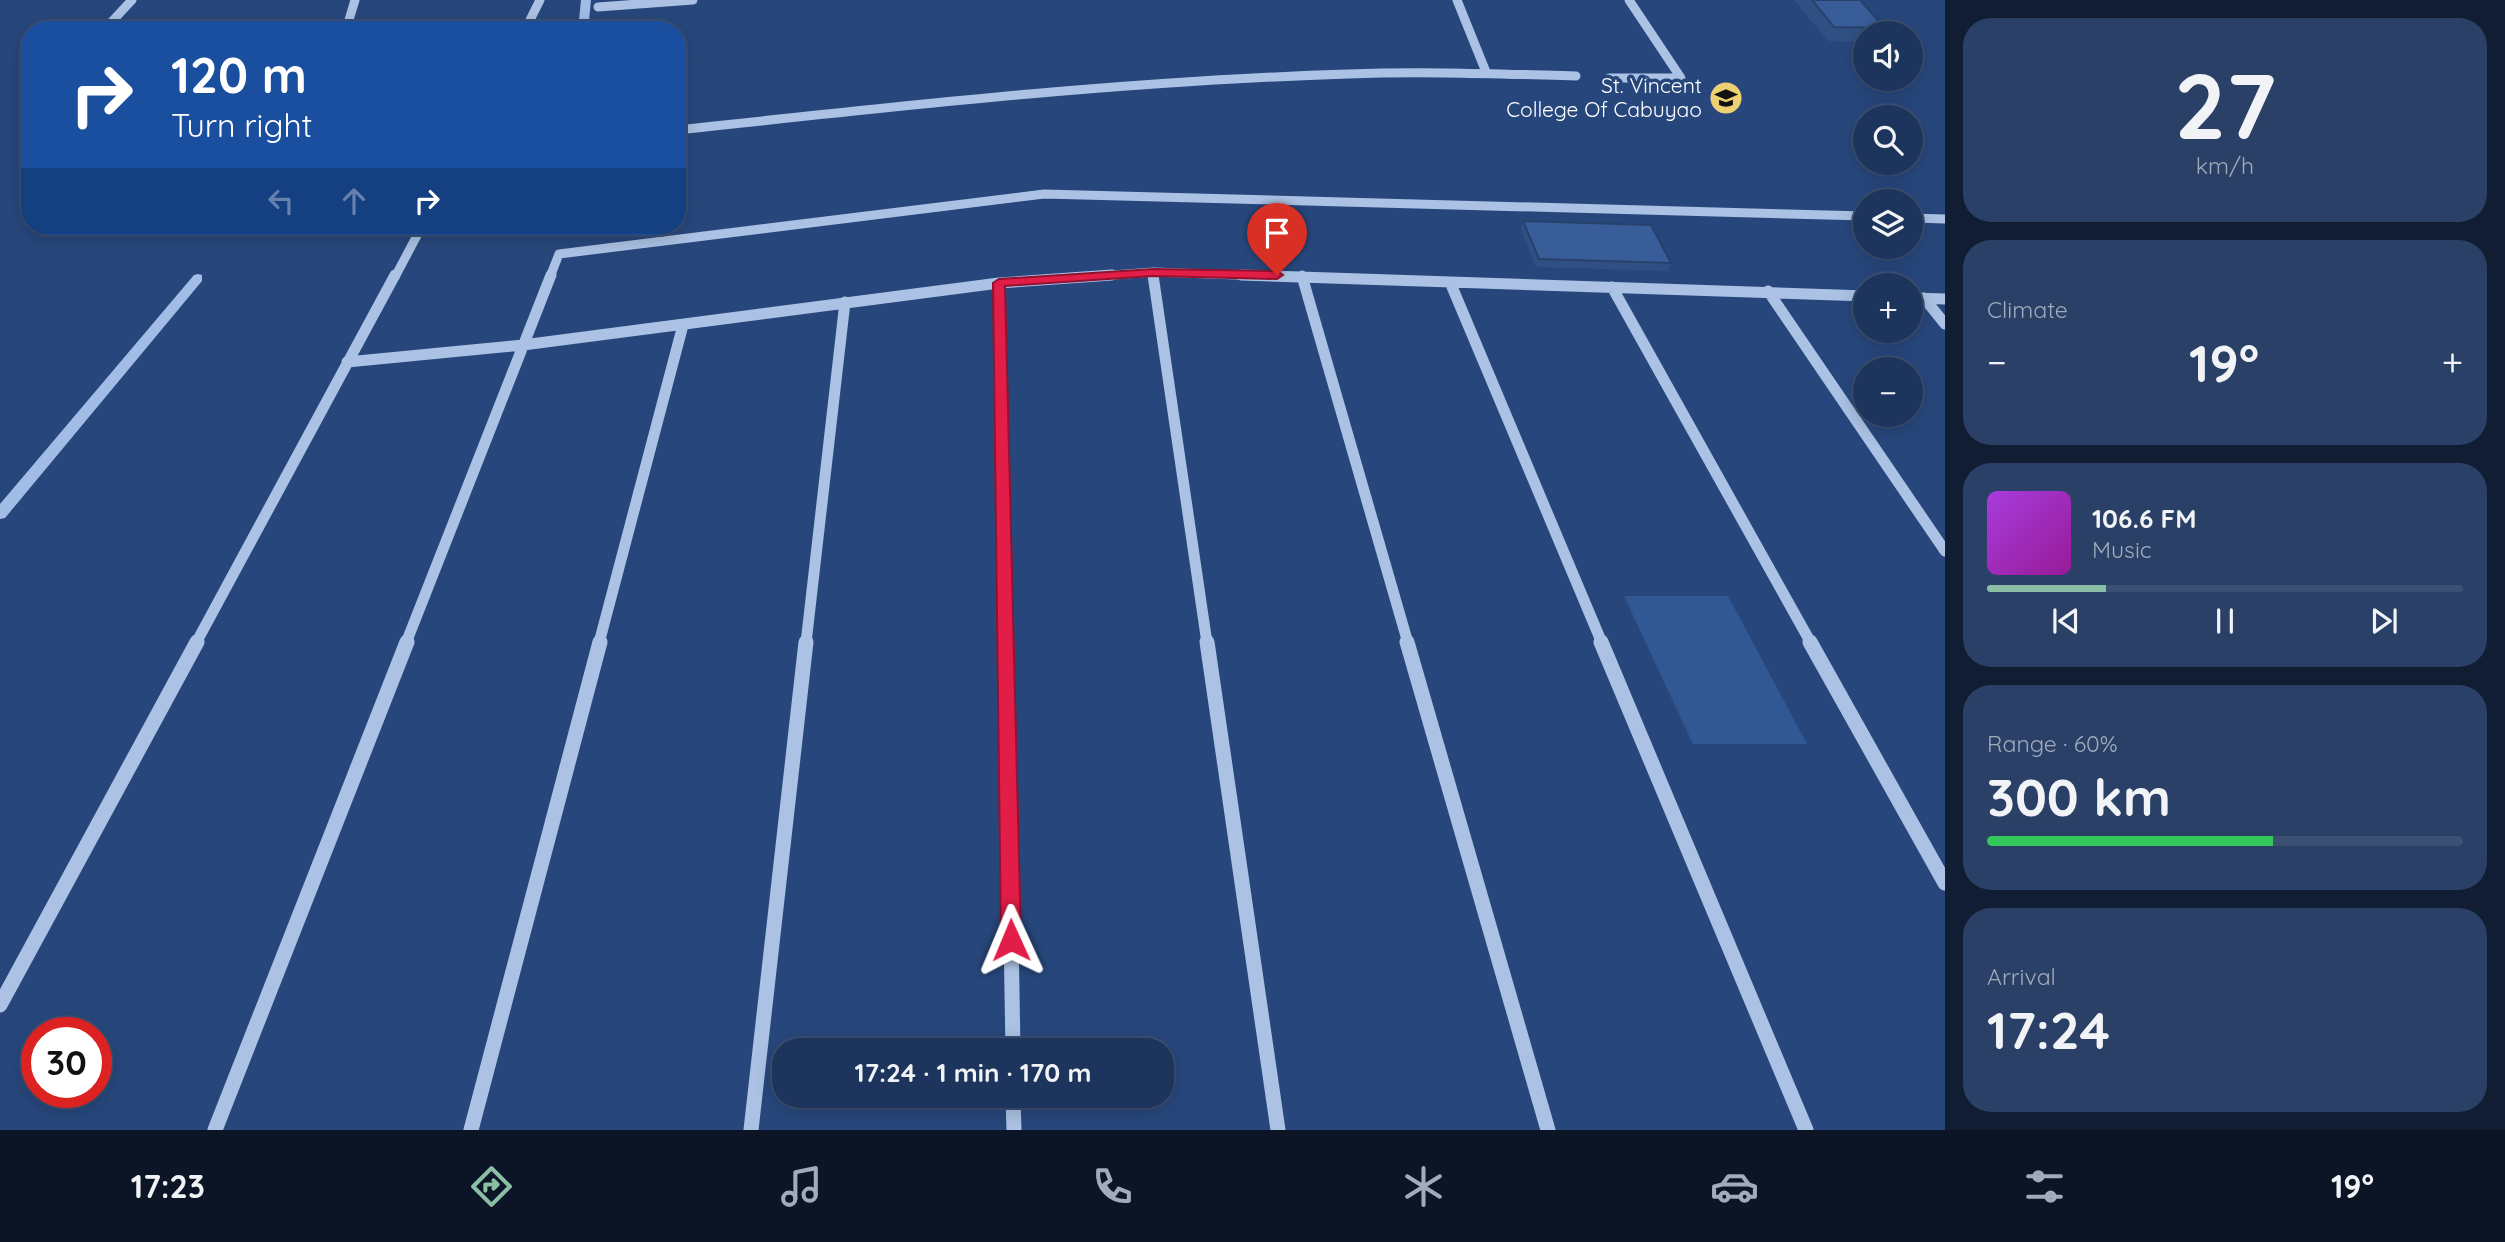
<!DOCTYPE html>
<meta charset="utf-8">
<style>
body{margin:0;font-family:Quicksand,sans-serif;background:#2a4066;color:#f1f3f6;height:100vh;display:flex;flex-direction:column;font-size:26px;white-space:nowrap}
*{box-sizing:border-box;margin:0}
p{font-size:23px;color:#a0abbc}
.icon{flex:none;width:38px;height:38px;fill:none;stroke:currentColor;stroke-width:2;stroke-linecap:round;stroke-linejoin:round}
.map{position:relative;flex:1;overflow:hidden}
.side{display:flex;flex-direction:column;gap:18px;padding:18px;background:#101d33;width:560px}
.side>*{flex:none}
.guide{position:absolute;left:21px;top:21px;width:665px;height:214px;border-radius:28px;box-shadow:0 4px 18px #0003,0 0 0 2px #3b5072;background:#1a4fa0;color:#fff;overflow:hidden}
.fabs{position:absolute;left:1853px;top:21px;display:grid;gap:14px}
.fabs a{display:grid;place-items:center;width:70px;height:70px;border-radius:50%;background:#1d355d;box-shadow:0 4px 18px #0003,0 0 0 2px #3b5072;font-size:35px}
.speed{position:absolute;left:21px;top:1017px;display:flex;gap:14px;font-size:35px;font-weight:700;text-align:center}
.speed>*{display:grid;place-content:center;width:91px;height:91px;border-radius:50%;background:#1d355d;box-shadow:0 4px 18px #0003,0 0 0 2px #3b5072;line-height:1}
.speed .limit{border:10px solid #d22;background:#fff;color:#111}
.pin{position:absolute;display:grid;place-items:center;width:60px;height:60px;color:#fff;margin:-72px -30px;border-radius:50% 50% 50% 0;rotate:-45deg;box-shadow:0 0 7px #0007}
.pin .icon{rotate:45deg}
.me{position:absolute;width:77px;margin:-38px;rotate:359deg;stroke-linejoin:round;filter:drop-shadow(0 0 5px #0008)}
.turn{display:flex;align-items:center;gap:24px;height:147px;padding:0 35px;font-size:32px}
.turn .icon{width:91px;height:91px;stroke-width:2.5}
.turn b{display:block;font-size:49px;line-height:60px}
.lanes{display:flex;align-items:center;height:66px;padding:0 35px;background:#0003;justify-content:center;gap:35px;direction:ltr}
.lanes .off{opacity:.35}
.big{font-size:52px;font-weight:800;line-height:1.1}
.side .widget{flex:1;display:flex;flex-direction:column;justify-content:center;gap:10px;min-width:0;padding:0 24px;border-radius:28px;background:#2a4066}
.side .dial{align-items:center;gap:0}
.dial b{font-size:91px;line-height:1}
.song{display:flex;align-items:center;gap:21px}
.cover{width:84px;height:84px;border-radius:10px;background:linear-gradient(135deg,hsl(280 70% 55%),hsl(300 70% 35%))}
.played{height:7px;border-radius:4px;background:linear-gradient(90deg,#8abfa5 25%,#3b5072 25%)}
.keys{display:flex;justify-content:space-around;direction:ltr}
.heat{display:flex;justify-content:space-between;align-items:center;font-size:38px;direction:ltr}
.charge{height:10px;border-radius:5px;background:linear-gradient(90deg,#34c759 60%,#3b5072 0)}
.trip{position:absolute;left:772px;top:1038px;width:402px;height:70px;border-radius:28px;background:#1d355d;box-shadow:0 4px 18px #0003,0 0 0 2px #3b5072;font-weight:800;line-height:70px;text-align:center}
.tabs{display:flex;height:112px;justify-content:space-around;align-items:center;background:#0c1525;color:#a0abbc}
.tabs .icon{width:49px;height:49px}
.tabs .active{color:#8abfa5}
.tabs b{font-size:32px;color:#f1f3f6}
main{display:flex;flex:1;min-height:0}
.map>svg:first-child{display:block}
.green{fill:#325894}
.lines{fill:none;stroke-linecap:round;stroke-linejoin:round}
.stream{fill:#a1bce5;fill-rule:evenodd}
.minor-far2{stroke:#acc2e4;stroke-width:9}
.minor-far1{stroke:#acc2e4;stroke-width:11}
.minor{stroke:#acc2e4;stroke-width:15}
.wall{fill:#305084}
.building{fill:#385d99;stroke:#27416b;stroke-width:2}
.route{fill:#e11d48;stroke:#92132f;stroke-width:2}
.labels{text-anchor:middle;stroke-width:7;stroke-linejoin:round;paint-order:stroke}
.far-poi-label{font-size:21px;fill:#fff;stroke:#27477c;text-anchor:end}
</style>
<main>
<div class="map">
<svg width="1945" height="1130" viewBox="0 0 1945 1130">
<rect width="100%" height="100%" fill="#27477c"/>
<path class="green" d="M1624,596H1728L1807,744H1693Z"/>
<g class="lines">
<path class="stream" d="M581,0H591L588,30H578Z
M198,274L202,275V281L5,518L0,519V504L194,275Z"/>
<path class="minor-far2" d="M1457,0L1486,72
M598,7L693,0
M104,30L132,0
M346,30L355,0
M525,30L540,0
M1609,78H1681L1629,0
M24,115L30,110
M677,130C900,106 1123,81 1348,74C1424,71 1500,74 1576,76
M1911,218L1945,219
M1153,272L1154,277
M395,277L422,226
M550,277L559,254L1044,194L1866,216
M1087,277L1153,272L1293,277"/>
<path class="minor-far1" d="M1153,275L1207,643
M1241,275L1866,296
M1302,276L1408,643
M1450,282L1602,643
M999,283L1006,643
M1612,287L1811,643
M1768,291L1945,551
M1911,298L1945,299
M1924,298L1945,324
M347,362L523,345L999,283L1112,275
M196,643L395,275
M406,643L551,275
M599,643L683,325
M806,643L845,302"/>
<path class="minor" d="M1006,642L1013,1050
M1207,642L1278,1130
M1407,642L1548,1130
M1601,642L1806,1130
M1810,642L1945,883
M0,1005L197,642
M1013,1096L1014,1130
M215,1130L407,642
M471,1130L600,642
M751,1130L806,642"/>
</g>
<path class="wall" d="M1794,0H1860L1885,28L1883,33H1866V42L1828,41Z
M1523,221L1671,263L1668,271L1536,267L1521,229Z"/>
<path class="building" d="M1812,0H1860L1885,28L1834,27Z
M1523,221L1651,225L1671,263L1539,259Z"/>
<path class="route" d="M1153,269L1277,271L1283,275L1277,279L1153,276L1005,286L1021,940L1018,947L1011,949L1003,947L1001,940L993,283L999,279Z"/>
<defs>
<symbol id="university-disc" viewBox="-11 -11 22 22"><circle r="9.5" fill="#ecd072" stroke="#27477c"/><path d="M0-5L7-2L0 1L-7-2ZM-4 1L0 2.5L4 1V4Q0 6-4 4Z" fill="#111"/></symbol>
</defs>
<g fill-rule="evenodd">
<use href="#university-disc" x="1707" y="79" width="38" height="38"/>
</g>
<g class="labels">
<g class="far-poi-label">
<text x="1702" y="93">St. Vincent<tspan x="1702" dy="24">College Of Cabuyao</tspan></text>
</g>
</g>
</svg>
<div class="fabs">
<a><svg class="icon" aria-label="sound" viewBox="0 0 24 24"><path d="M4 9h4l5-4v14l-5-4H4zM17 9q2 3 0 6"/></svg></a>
<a><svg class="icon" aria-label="search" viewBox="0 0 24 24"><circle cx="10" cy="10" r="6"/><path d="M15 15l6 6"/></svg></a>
<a><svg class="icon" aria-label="layers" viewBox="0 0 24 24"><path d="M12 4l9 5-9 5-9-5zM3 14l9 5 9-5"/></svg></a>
<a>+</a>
<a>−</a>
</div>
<div class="speed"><div class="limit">30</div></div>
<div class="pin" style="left:1277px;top:275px;background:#d93025"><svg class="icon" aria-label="arrive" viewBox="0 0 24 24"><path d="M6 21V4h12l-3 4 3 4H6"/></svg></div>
<svg class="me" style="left:1011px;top:940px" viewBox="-20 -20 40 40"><path d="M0-17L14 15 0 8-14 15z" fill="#e11d48" stroke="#fff" stroke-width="4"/></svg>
<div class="trip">17:24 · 1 min · 170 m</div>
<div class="guide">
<div class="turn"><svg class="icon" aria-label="right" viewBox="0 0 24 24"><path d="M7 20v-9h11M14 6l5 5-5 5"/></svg><div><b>120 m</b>Turn right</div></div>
<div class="lanes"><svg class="icon off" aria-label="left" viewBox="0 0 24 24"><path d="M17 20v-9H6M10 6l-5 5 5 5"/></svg><svg class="icon off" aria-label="ahead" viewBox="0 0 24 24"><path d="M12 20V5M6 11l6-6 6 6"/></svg><svg class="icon" aria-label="right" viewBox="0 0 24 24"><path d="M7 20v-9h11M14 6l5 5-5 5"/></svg></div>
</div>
</div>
<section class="side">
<div class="widget dial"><b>27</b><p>km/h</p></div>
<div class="widget"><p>Climate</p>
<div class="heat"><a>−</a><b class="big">19°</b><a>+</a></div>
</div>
<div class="widget">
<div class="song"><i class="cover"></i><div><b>106.6 FM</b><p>Music</p></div></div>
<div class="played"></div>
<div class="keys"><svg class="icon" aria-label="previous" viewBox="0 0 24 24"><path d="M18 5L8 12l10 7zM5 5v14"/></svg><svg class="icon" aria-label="pause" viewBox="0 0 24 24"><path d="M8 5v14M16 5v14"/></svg><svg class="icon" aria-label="next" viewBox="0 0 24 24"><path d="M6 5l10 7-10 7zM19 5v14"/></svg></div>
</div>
<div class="widget"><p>Range · 60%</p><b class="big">300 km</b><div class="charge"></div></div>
<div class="widget"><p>Arrival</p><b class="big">17:24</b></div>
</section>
</main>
<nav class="tabs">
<b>17:23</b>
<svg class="icon active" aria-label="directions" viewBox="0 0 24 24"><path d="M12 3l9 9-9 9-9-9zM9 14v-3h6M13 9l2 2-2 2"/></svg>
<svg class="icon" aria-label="music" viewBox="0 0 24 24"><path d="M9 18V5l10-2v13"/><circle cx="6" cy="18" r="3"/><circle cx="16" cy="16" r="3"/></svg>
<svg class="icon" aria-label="phone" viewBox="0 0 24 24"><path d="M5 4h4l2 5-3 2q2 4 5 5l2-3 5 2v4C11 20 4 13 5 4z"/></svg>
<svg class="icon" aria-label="climate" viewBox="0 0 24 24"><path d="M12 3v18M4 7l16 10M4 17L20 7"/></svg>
<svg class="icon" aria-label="car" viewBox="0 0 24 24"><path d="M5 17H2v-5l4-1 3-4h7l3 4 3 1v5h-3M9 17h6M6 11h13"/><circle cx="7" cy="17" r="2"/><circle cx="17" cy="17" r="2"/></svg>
<svg class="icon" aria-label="filters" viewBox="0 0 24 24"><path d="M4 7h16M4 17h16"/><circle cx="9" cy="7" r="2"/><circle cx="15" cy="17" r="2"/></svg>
<b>19°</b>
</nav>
